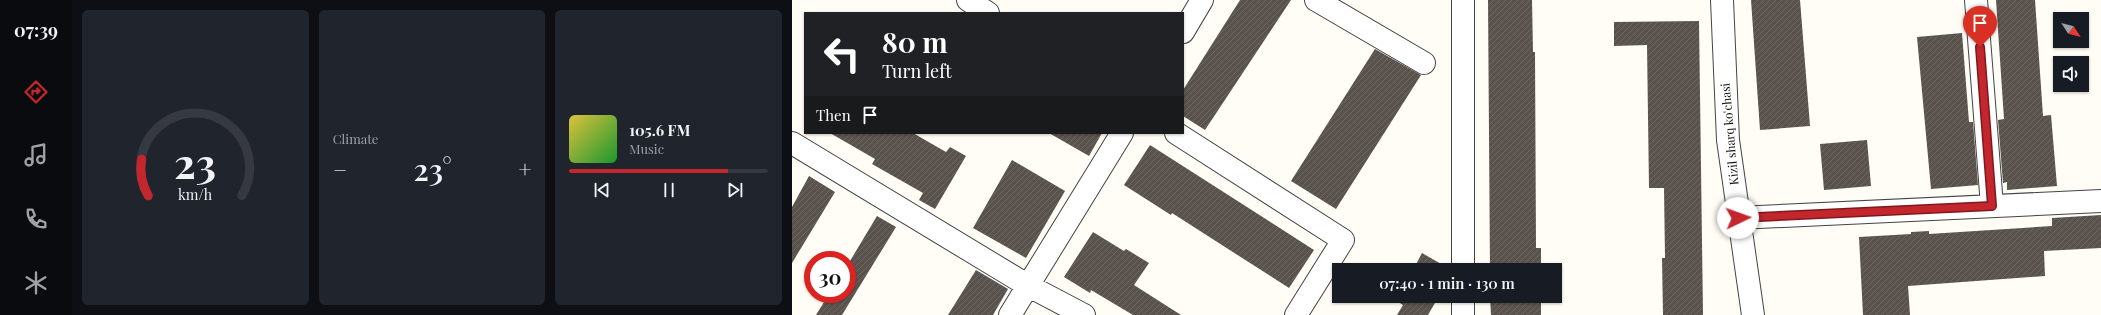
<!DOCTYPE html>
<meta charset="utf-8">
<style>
body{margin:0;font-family:"Playfair Display",serif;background:#20242c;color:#f1f3f6;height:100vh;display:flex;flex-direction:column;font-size:15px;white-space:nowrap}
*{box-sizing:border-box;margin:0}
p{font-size:13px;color:#9ea1a6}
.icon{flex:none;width:22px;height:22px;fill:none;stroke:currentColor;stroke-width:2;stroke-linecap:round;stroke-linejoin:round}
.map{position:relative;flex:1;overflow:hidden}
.sheet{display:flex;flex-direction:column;gap:10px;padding:10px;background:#0d0f14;width:720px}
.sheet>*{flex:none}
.top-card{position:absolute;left:12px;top:12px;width:380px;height:122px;border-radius:0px;box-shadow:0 1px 3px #0004;background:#202124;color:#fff;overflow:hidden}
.needle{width:26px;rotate:126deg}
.fabs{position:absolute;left:1261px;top:12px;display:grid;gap:8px}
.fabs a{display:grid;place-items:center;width:36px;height:36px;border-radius:0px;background:#171b24;box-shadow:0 1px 3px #0004;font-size:20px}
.speed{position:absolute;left:12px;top:251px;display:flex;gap:8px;font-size:20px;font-weight:700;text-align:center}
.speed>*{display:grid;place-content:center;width:52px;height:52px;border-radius:50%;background:#171b24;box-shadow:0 1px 3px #0004;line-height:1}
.speed .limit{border:6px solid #d22;background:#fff;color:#111}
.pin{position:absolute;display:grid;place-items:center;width:34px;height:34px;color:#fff;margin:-41px -17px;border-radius:50% 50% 50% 0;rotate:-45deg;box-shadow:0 0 4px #0007}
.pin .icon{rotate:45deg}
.me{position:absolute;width:44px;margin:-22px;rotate:87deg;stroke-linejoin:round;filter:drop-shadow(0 0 3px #0008)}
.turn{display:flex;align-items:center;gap:14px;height:84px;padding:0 12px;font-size:18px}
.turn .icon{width:52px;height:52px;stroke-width:2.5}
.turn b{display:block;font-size:28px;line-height:34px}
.then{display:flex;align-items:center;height:38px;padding:0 12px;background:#0003;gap:8px;font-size:15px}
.big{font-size:30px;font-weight:600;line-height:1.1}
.sheet .tile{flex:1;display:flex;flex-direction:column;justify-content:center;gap:6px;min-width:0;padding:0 14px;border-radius:6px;background:#20242c}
.sheet .dial{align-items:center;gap:0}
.dial svg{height:104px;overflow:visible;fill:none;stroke:#363941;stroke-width:7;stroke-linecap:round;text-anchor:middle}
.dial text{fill:#f1f3f6;stroke:none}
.song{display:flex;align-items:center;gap:12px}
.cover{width:48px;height:48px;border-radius:6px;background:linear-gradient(135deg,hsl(50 70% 55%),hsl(130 70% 35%))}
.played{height:4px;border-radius:2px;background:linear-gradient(90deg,#c4262e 80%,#363941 80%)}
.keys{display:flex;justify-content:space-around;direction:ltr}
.heat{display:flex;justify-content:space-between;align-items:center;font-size:22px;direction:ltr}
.sheet .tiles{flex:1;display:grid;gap:10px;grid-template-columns:repeat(3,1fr)}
.trip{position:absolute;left:540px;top:263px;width:230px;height:40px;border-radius:0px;background:#171b24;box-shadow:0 1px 3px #0004;font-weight:600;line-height:40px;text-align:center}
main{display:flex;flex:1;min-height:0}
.dock{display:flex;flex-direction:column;width:72px;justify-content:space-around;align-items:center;background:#090b0e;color:#9ea1a6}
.dock .icon{width:28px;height:28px}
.dock .current{color:#c4262e}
.dock b{font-size:18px;color:#f1f3f6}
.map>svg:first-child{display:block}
.building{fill:url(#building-hatch)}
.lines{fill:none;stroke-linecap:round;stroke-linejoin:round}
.minor-casing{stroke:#444;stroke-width:24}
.minor{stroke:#fff;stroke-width:22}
.route-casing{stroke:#7f191e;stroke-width:10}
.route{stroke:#c4262e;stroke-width:7}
.labels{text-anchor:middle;stroke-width:4;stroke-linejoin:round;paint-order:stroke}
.street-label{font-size:12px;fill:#111;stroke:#fff}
</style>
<main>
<nav class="dock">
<b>07:39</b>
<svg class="icon current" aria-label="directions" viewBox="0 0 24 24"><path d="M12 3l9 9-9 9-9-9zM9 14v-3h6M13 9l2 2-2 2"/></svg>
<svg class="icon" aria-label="music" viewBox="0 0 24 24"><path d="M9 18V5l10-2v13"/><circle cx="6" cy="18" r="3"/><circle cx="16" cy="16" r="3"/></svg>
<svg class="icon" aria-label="phone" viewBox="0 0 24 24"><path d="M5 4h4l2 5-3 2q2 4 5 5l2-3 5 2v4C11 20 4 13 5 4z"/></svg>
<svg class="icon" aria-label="climate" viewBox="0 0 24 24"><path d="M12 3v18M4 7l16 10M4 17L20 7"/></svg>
</nav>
<section class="sheet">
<div class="tiles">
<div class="tile dial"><svg viewBox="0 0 100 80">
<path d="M14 69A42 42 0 1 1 86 69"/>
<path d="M14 69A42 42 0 0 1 9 41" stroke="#c4262e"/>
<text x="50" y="56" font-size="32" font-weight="700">23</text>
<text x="50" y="72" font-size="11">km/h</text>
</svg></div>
<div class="tile"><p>Climate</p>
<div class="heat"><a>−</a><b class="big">23°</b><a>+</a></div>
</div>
<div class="tile">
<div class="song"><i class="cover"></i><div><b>105.6 FM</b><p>Music</p></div></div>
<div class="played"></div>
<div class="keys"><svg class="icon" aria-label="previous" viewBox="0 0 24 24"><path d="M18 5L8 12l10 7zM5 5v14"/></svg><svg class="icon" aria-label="pause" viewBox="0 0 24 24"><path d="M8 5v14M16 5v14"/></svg><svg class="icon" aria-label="next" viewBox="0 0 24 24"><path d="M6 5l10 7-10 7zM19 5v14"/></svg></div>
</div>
</div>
</section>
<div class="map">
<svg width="1309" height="315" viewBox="0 0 1309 315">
<defs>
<pattern id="building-hatch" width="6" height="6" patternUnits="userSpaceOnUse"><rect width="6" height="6" fill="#5a524d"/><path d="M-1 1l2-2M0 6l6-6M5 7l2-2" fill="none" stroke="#6d6662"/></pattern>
</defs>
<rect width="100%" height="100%" fill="#fffdf5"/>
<path class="building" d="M448,0H499L413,130L391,116V90Z
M696,0H740L741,52H743L744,248H749V270H698Z
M959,0H1008L1018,126L968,130Z
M1204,0H1243L1251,116L1259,115L1265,186L1215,190V182L1211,183L1206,120L1212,119Z
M907,21L911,315H871L870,258H873L872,188H857L855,45L822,46V22Z
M1170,33L1177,122H1181L1186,185L1139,189L1125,37Z
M583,49L629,75L544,209L499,181Z
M38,133H121L154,152L158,147L174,156L143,209L127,200L131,193L80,164L83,159Z
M257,133H310L297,156Z
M1075,140L1079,186L1032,190L1028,144Z
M358,145L522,250L497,288L380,213L379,215L332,185Z
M220,160L273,191L234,258L181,228Z
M17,176L43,192L0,263V207Z
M1309,215V248L1252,251L1253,276L1116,286L1118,315H1071L1067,237L1119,234V232L1137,231V234L1260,226V218Z
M85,216L104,227L50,315H24L37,294H55V266Z
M301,232L332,251L334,249L357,263L342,285L389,315H341L299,290L298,293L272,277Z
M630,253L658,269V270H621Z
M184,270L216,289L201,315H156Z
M605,296H647L636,315H605L611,305L603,300Z
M698,296H749V315H699Z"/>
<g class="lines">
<defs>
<path id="minor" d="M176,0L196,13
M524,0L632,63
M671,0V270
M930,0L936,140L961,315
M1184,0L1200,206
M391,32L410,0
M384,133L551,240L504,315
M0,143L235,285L292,315
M946,218L1309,201
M671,296V315
M218,315L330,133"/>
</defs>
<use href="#minor" class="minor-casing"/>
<use href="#minor" class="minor"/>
</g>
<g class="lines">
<defs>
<path id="route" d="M946,218L1200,206L1188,47"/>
</defs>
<use href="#route" class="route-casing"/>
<use href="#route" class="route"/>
</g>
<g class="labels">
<g class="street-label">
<text transform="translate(938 134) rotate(-95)" y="4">Kizil sharq ko'chasi</text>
</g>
</g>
</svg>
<div class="fabs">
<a><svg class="needle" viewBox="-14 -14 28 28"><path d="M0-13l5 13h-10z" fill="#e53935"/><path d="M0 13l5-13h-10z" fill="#9ea1a6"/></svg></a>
<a><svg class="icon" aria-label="sound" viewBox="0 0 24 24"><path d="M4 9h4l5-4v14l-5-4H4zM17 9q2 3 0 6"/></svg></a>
</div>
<div class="speed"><div class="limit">30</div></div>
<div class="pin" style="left:1188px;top:47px;background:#d93025"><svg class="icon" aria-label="arrive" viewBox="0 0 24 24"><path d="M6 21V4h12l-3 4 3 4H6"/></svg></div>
<svg class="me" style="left:946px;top:218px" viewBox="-20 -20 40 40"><circle r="19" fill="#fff"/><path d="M0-13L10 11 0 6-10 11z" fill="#c4262e"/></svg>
<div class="trip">07:40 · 1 min · 130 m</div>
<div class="top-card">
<div class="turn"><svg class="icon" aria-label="left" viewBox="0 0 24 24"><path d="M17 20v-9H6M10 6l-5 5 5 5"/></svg><div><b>80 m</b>Turn left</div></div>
<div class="then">Then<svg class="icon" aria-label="arrive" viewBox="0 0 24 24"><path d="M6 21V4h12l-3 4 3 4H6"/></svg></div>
</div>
</div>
</main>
